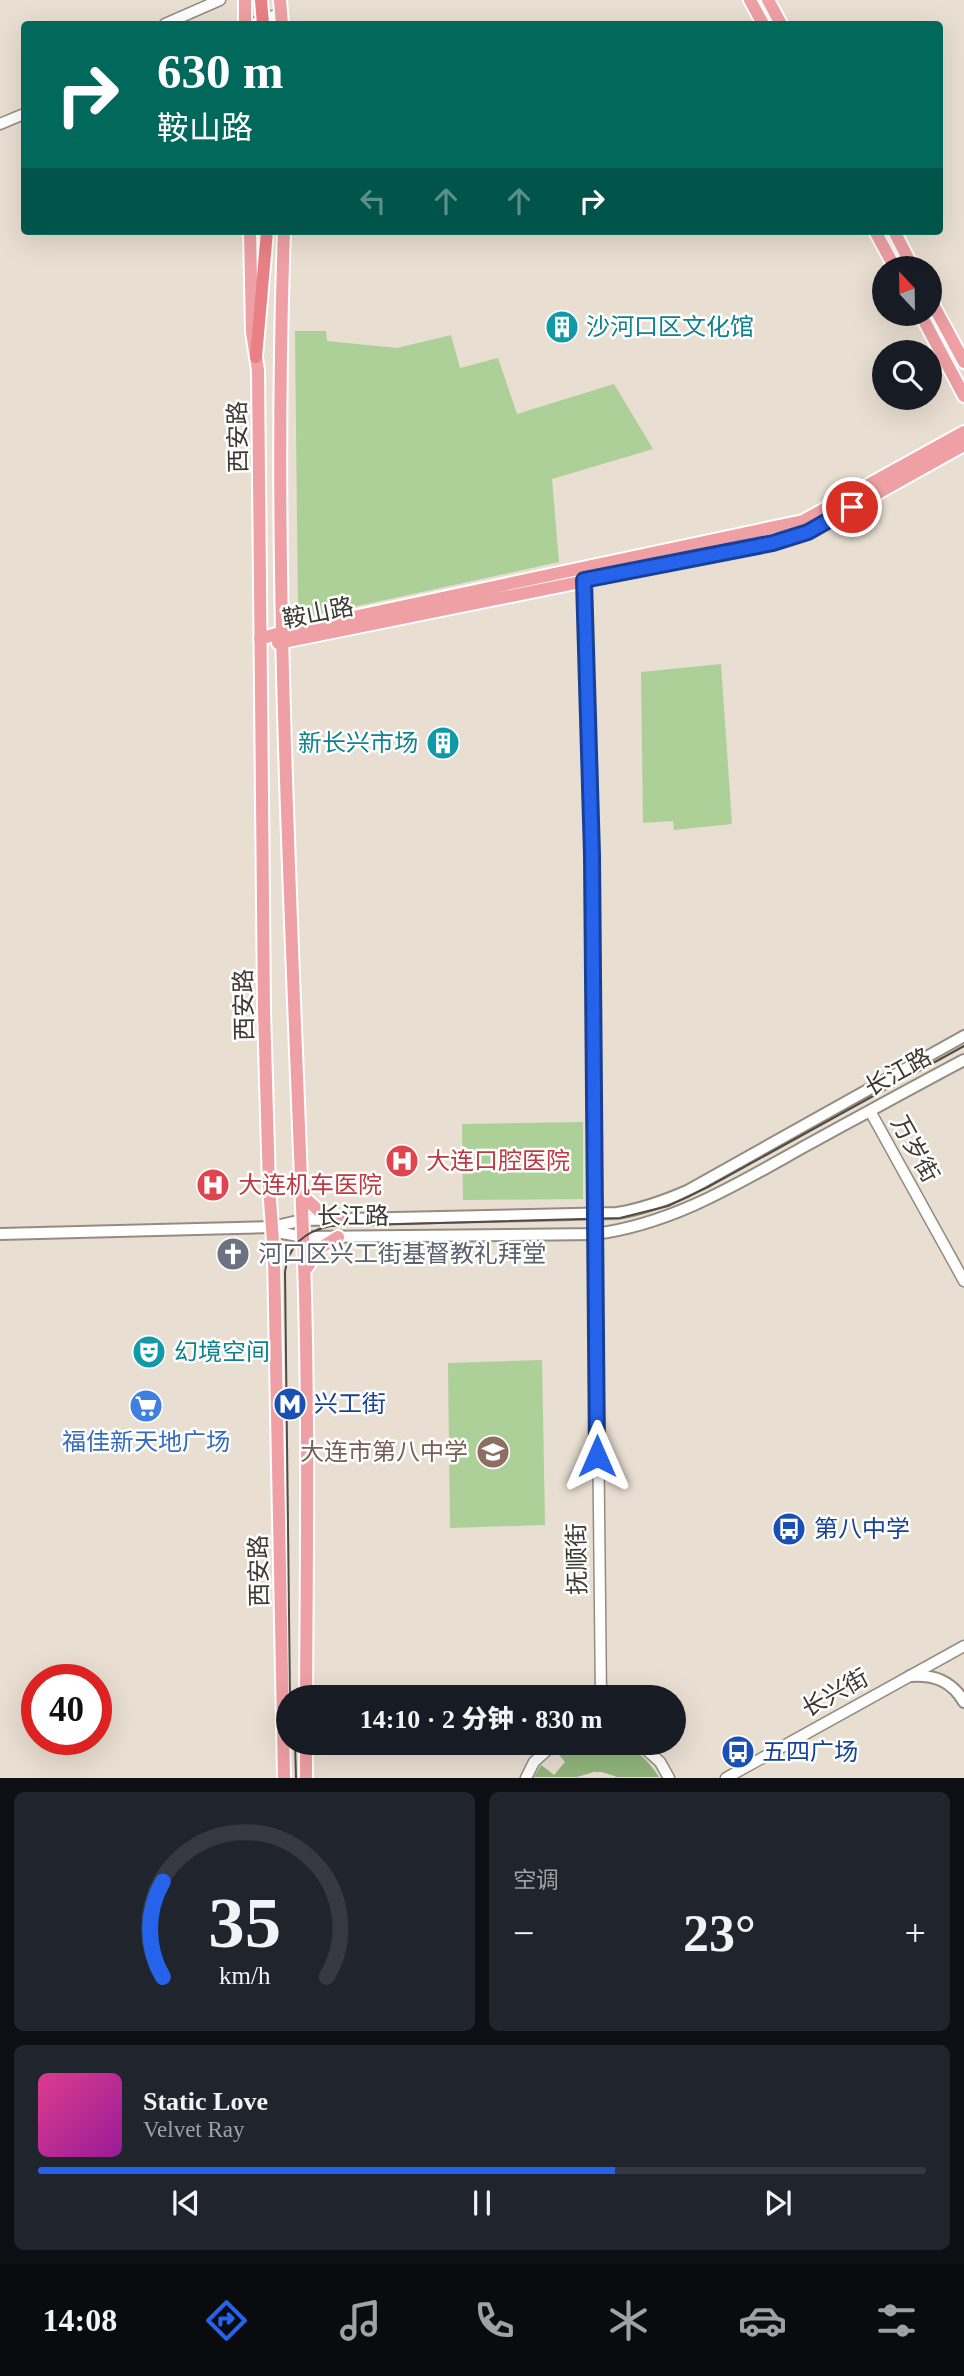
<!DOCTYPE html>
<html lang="zh">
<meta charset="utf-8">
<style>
body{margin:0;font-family:"Times New Roman","Noto Sans SC",serif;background:#20242c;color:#f1f3f6;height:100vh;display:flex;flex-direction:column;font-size:26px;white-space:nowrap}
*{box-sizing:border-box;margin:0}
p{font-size:23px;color:#9ea1a6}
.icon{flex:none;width:38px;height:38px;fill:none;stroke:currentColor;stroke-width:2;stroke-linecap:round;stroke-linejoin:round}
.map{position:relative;height:1778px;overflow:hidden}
.panel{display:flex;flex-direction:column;gap:14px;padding:14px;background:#0d0f14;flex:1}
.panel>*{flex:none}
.top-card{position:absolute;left:21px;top:21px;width:922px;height:214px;border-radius:7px;box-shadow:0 7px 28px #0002;background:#00695c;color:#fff;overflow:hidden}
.needle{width:46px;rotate:338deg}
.tools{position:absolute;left:872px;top:256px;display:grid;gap:14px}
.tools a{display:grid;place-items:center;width:70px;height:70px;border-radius:50%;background:#171b24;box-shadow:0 7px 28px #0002;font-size:35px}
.speed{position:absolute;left:21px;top:1664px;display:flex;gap:14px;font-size:35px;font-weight:700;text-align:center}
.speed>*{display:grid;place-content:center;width:91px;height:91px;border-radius:50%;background:#171b24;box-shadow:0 7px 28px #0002;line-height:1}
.speed .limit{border:10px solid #d22;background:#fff;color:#111}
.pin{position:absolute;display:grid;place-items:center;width:60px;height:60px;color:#fff;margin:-30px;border:4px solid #fff;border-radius:50%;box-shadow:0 2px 7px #0007}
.me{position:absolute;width:77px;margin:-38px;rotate:0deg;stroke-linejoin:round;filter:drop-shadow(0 0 5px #0008)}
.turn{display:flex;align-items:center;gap:24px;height:147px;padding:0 21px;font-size:32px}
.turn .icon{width:91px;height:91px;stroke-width:2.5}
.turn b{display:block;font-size:49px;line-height:60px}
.lanes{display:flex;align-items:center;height:66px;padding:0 21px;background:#0003;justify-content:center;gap:35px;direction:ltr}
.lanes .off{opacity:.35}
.big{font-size:52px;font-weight:800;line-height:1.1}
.panel .card{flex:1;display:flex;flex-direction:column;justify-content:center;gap:10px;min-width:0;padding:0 24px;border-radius:10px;background:#20242c}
.panel .dial{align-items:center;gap:0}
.dial svg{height:182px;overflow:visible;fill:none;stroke:#363941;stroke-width:7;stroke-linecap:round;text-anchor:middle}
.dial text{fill:#f1f3f6;stroke:none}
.song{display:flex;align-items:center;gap:21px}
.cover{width:84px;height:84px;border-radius:10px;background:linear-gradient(135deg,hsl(330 70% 55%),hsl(300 70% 35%))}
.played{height:7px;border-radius:4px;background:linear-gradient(90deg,#2563eb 65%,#363941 65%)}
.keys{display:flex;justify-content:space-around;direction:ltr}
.heat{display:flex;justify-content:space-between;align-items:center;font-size:38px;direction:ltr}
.panel .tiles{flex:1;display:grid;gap:14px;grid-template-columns:1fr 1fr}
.card:last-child{grid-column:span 2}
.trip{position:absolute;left:276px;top:1685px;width:410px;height:70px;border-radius:35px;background:#171b24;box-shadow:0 7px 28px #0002;font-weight:800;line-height:70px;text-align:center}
.dock{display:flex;height:112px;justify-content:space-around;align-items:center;background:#090b0e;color:#9ea1a6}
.dock .icon{width:49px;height:49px}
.dock .on{color:#2563eb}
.dock b{font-size:32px;color:#f1f3f6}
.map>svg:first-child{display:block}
.green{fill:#acd098}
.forest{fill:#91b57c}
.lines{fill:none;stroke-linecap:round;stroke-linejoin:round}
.tertiary-casing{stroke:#958c80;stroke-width:13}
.secondary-casing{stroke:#958c80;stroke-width:14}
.primary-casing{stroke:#fff;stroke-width:16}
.trunk-casing{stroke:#fff;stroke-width:16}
.tertiary{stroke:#fff;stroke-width:10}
.secondary{stroke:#fff;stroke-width:10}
.primary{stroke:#eea0a4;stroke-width:12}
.trunk{stroke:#e88086;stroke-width:12}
.tram{stroke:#504b44;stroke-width:2}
.trunk-bridge-casing{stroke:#fff;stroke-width:16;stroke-linecap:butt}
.trunk-bridge{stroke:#e88086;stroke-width:12}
.route-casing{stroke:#184099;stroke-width:18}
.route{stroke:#2563eb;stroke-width:12}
.labels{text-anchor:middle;stroke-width:5;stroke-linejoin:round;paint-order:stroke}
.culture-label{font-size:24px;fill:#0d838f;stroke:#fff;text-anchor:start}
.street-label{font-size:24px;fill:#3d3933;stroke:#fff}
.health-label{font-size:24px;fill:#be3a42;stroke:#fff;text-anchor:start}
.worship-label{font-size:24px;fill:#5b616d;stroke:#fff;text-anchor:start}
.transit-label{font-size:24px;fill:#164399;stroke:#fff;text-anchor:start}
.shop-label{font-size:24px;fill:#366cbe;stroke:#fff}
.education-label{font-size:24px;fill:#785e54;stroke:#fff;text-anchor:end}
</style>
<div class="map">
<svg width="964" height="1778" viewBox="0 0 964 1778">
<rect width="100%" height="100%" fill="#e8ded1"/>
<path class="green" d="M295,331H326L327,341L397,348L451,335L460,368L498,358L517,414L614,384L653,449L552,479L559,562L312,616L298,610Z
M721,664L732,824L674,830L673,821L643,823L641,672Z
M583,1122V1199L463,1200L462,1124Z
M542,1360L545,1525L450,1528L448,1363Z"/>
<path class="forest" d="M571,1743C614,1743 633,1737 659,1777H617L602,1772H594L577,1777H534L541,1765L554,1775L565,1762L556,1751Z"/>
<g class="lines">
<defs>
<path id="tertiary" d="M165,24L220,0
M252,24L281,13
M0,124L24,114
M584,580L592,855L601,1698
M870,1111L964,1281
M639,1743L660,1762L669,1778
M526,1778L534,1762L555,1743
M726,1778L964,1646"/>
<path id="secondary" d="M272,1227L282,1233L304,1237L595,1234C671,1224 734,1186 800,1149C855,1119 909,1089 964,1060
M0,1234L272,1227L303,1220L617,1213C642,1209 664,1201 687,1191L964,1036
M910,1676C934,1674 952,1681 964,1702"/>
<path id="primary" d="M245,0V24
M280,0L282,24
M750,0L763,24
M768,0L781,24
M250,231L252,332L258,370L264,1010L269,1186L274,1256L284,1778
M284,231C272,565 291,900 303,1233C309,1388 307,1543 306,1698
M875,231L895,268
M894,231L913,268
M929,297L964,362
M920,313L964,396
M260,639L283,632L803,521L964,432
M278,643L773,543L808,532L964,445
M301,1194L319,1211L342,1219
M306,1269L320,1248L338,1237
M306,1778V1743"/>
<path id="trunk" d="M256,357L267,231"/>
</defs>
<use href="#tertiary" class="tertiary-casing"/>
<use href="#secondary" class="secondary-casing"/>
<use href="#primary" class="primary-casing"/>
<use href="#trunk" class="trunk-casing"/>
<use href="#tertiary" class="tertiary"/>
<use href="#secondary" class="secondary"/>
<use href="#primary" class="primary"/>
<use href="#trunk" class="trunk"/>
<path class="tram" d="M290,1698L285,1272C288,1246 305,1231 331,1226L620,1218L668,1206L708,1187L964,1046
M295,1743L296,1778"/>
<defs>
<path id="trunk-bridge" d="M261,0L263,24"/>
</defs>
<use href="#trunk-bridge" class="trunk-bridge-casing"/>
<use href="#trunk-bridge" class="trunk-bridge"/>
</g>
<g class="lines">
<defs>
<path id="route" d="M597,1456L592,855L584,580L773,543L808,532L852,507"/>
</defs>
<use href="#route" class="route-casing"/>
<use href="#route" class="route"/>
</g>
<defs>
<symbol id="building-disc" viewBox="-11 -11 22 22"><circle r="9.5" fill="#0f9aa8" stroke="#fff"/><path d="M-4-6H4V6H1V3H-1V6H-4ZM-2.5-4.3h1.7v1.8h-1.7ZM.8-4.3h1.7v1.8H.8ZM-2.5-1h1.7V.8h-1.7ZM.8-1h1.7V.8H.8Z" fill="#fff"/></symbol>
<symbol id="hospital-disc" viewBox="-11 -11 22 22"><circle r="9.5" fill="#e0444e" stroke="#fff"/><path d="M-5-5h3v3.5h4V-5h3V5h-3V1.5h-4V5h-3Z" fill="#fff"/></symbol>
<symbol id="church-disc" viewBox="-11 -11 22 22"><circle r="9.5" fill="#6b7280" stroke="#fff"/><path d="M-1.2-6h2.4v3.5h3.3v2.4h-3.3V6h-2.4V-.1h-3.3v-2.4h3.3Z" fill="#fff"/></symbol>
<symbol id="theatre-disc" viewBox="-11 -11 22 22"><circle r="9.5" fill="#0f9aa8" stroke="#fff"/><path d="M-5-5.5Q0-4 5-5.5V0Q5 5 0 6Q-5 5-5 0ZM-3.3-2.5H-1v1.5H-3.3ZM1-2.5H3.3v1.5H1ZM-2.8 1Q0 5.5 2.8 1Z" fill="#fff"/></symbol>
<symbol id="metro-disc" viewBox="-11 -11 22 22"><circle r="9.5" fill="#1a4fb4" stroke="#fff"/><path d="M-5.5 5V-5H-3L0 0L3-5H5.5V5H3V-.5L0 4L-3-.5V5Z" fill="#fff"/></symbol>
<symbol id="supermarket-disc" viewBox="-11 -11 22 22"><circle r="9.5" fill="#3f7fe0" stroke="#fff"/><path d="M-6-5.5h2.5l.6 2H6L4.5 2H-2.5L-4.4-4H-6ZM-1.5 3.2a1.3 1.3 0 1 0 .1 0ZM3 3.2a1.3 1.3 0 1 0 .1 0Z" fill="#fff"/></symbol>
<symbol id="school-disc" viewBox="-11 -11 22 22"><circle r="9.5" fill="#8d6e63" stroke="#fff"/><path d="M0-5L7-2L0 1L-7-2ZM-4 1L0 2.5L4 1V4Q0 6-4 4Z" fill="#fff"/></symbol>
<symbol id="bus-disc" viewBox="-11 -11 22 22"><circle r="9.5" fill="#1a4fb4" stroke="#fff"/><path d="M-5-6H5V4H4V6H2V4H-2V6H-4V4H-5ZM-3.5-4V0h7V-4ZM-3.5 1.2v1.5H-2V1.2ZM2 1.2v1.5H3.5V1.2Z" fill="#fff"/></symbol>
</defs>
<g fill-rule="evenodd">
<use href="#building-disc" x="543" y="308" width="38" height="38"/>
<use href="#building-disc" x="424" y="724" width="38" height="38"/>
<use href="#hospital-disc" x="383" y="1142" width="38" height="38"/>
<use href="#hospital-disc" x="194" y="1166" width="38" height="38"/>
<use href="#church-disc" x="214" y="1235" width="38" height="38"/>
<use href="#theatre-disc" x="130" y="1333" width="38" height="38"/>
<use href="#metro-disc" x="271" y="1385" width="38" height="38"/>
<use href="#supermarket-disc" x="127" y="1387" width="38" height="38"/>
<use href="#school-disc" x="474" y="1433" width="38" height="38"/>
<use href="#bus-disc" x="770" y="1510" width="38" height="38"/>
<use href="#bus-disc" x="719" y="1733" width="38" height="38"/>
</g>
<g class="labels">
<g class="culture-label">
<text x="586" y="335">沙河口区文化馆</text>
<text x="418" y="751" text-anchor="end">新长兴市场</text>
<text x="174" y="1360">幻境空间</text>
</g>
<g class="street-label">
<text transform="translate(238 437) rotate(-91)" y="8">西安路</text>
<text transform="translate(318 613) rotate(-11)" y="8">鞍山路</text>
<text transform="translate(244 1005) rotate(-91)" y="8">西安路</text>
<text transform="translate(898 1072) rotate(-29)" y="8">长江路</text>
<text transform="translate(915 1149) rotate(61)" y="8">万岁街</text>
<text x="353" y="1224">长江路</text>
<text transform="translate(577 1559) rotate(-91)" y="8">抚顺街</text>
<text transform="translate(259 1571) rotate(-91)" y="8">西安路</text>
<text transform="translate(835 1693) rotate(-29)" y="8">长兴街</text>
</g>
<g class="health-label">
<text x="426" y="1169">大连口腔医院</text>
<text x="238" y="1193">大连机车医院</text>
</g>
<g class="worship-label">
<text x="258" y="1262">河口区兴工街基督教礼拜堂</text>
</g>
<g class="transit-label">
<text x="314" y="1412">兴工街</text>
<text x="814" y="1537">第八中学</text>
<text x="762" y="1760">五四广场</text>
</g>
<g class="shop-label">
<text x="146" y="1450">福佳新天地广场</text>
</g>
<g class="education-label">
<text x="468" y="1460">大连市第八中学</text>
</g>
</g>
</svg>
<div class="tools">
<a><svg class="needle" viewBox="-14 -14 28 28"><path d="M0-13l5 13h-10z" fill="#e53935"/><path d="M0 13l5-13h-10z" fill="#9ea1a6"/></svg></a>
<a><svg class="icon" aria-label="search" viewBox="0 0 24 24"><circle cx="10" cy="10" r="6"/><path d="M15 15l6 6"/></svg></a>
</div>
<div class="speed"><div class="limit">40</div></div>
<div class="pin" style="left:852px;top:507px;background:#d93025"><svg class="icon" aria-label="arrive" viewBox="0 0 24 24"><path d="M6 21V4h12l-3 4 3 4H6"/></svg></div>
<svg class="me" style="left:597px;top:1456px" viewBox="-20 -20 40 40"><path d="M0-17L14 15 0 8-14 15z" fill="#2563eb" stroke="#fff" stroke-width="4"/></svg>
<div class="trip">14:10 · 2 分钟 · 830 m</div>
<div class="top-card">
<div class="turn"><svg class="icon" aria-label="right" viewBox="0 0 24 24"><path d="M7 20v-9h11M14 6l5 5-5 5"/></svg><div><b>630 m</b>鞍山路</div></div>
<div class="lanes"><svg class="icon off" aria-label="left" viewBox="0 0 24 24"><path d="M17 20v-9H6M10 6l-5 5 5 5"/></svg><svg class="icon off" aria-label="ahead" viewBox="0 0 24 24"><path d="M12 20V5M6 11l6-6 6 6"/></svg><svg class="icon off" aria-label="ahead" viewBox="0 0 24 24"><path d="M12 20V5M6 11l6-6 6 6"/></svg><svg class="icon" aria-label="right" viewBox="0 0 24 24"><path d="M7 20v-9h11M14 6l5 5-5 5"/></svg></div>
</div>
</div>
<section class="panel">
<div class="tiles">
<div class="card dial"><svg viewBox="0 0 100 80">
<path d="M14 69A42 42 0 1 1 86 69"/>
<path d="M14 69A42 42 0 0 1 14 27" stroke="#2563eb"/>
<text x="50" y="56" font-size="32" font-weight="700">35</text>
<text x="50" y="72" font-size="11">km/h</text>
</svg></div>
<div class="card"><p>空调</p>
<div class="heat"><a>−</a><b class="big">23°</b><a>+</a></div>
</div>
<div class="card">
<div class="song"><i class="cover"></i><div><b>Static Love</b><p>Velvet Ray</p></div></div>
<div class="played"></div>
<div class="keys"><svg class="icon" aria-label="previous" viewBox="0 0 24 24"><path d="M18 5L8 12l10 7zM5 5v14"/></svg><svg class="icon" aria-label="pause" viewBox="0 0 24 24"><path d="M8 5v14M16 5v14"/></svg><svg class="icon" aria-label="next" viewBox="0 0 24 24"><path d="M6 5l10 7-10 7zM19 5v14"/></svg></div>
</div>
</div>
</section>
<nav class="dock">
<b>14:08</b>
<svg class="icon on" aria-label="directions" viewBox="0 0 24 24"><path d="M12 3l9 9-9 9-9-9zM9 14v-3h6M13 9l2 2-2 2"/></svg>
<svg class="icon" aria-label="music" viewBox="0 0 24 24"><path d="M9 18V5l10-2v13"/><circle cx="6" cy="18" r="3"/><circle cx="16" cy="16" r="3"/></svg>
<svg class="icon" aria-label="phone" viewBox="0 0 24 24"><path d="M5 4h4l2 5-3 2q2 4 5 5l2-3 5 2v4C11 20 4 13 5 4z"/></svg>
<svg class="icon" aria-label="climate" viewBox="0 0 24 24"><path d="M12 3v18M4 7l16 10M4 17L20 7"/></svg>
<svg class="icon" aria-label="car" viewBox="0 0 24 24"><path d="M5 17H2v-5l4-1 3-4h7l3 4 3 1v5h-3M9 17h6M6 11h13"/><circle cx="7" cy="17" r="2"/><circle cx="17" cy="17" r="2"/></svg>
<svg class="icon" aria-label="filters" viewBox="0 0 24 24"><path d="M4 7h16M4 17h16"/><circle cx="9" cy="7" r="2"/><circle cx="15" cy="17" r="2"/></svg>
</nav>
